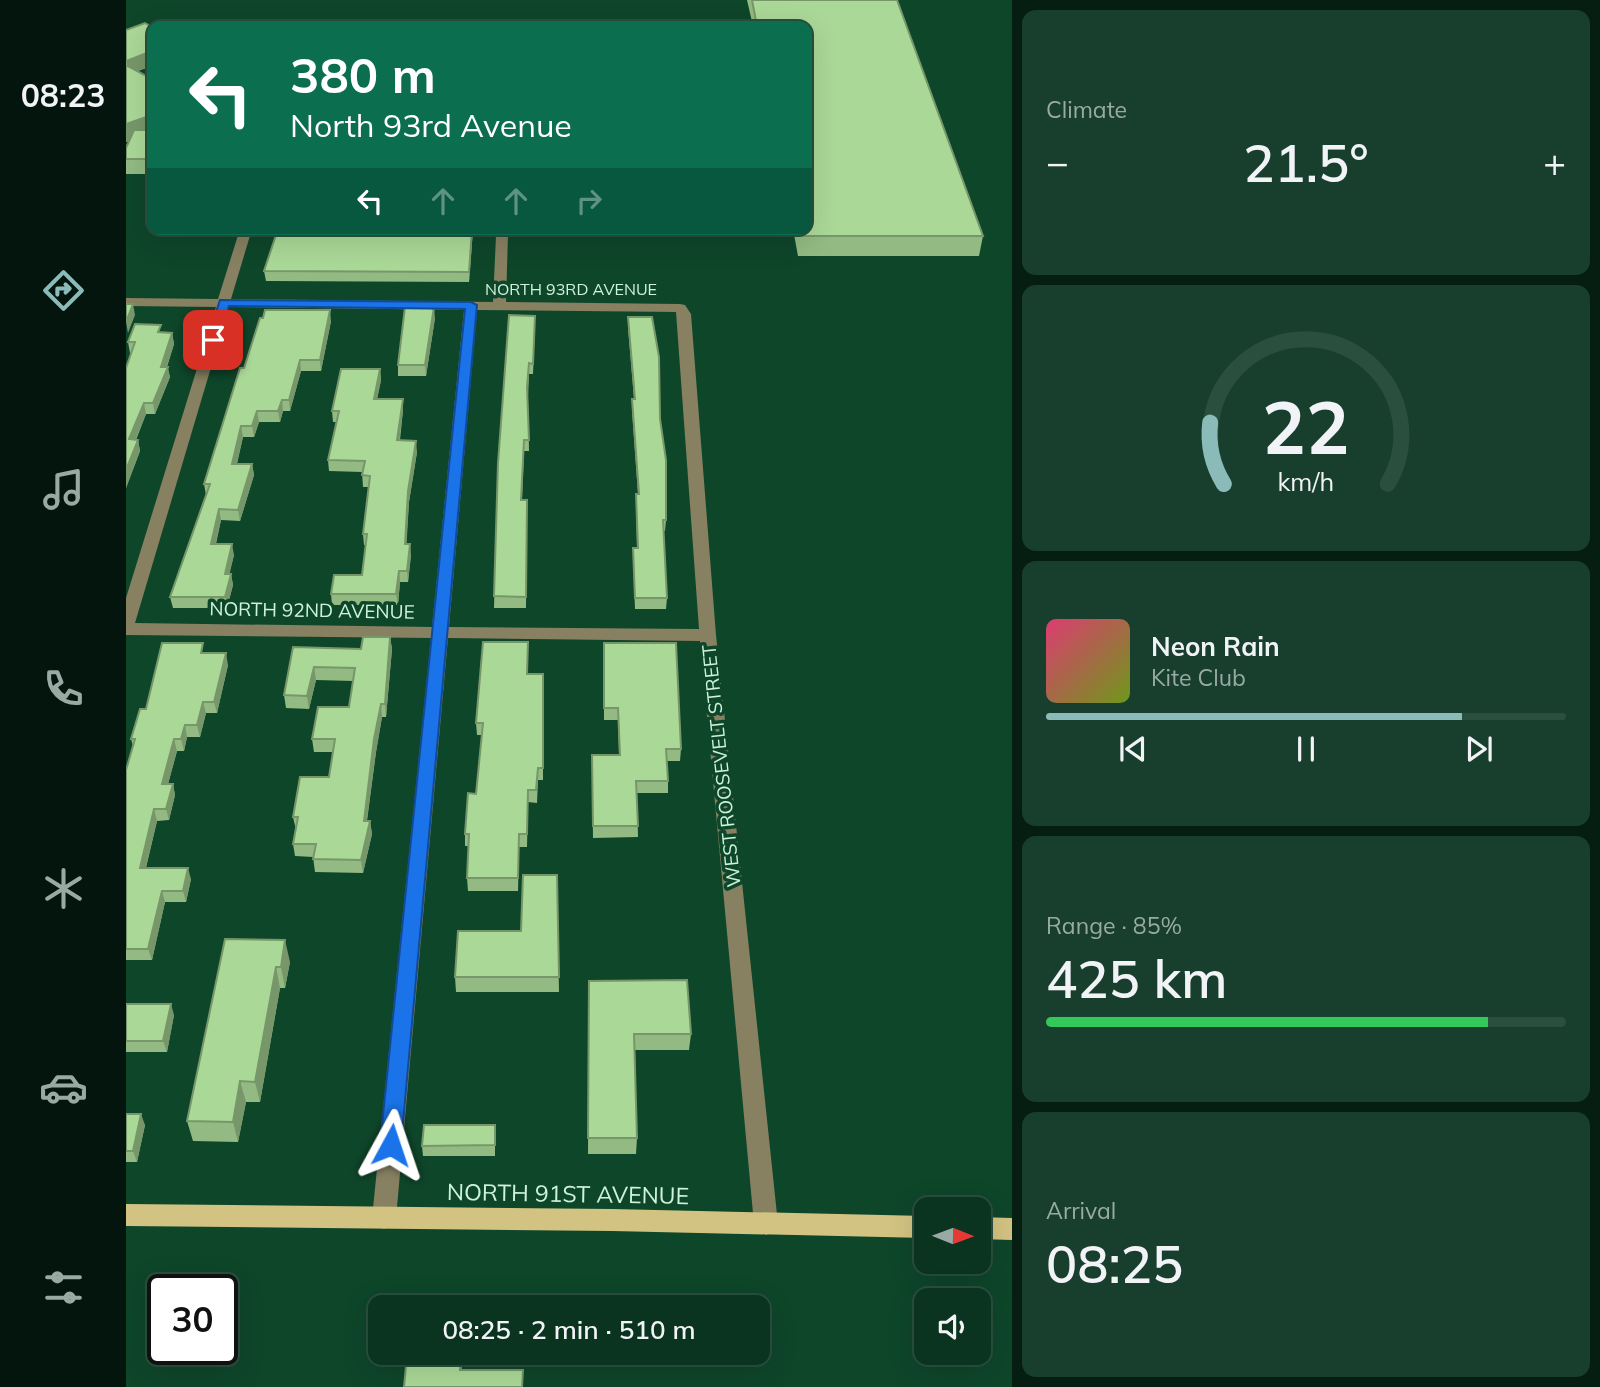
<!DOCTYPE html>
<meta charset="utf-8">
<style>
body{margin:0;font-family:Mulish,sans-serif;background:#183f2d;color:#f1f3f6;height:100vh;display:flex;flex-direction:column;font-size:26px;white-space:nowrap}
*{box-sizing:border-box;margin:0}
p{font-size:23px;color:#99aaa5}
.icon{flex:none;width:38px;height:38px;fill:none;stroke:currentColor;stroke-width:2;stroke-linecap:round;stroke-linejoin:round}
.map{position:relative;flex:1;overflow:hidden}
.side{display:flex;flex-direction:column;gap:10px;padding:10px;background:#061d12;width:588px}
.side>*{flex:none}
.banner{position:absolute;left:21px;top:21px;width:665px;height:214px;border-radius:14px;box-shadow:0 7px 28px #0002,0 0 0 2px #2a4f3e;background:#0b6e4f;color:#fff;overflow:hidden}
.needle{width:46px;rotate:91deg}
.buttons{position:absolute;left:788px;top:1197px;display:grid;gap:14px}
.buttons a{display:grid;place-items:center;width:77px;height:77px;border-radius:14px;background:#0a3420;box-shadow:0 7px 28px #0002,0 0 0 2px #2a4f3e;font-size:35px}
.speed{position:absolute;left:21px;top:1274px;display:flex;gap:14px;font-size:35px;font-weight:700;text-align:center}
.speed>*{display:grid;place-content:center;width:91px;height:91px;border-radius:50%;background:#0a3420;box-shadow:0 7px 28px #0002,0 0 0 2px #2a4f3e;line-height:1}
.speed .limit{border:4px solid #111;border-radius:10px;background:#fff;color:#111}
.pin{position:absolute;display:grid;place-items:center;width:60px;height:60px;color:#fff;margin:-30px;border-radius:14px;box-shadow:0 4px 10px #0006}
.me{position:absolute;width:77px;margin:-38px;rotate:5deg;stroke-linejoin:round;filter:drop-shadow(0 0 5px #0008)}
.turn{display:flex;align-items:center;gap:24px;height:147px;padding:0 28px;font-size:32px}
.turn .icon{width:91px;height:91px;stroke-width:2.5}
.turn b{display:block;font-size:49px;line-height:60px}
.lanes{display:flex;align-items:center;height:66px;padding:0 28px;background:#0003;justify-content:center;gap:35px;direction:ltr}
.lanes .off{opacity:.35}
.big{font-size:52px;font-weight:600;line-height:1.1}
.side .widget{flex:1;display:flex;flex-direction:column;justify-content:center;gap:10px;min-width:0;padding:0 24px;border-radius:14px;background:#183f2d}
.side .dial{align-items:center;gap:0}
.dial svg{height:182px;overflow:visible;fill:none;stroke:#2a4f3e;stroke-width:7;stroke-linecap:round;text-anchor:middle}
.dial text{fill:#f1f3f6;stroke:none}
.song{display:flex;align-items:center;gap:21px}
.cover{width:84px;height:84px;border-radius:10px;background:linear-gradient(135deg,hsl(340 70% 55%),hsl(80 70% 35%))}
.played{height:7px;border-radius:4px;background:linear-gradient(90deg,#8bbbb9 80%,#2a4f3e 80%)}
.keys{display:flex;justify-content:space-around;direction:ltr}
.heat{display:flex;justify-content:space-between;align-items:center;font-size:38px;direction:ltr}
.charge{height:10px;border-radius:5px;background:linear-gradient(90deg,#34c759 85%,#2a4f3e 0)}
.trip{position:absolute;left:242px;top:1295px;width:402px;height:70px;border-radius:14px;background:#0a3420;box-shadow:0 7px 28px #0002,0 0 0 2px #2a4f3e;font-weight:600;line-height:70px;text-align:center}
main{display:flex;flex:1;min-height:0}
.tabs{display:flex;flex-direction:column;width:126px;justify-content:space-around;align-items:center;background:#04150d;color:#99aaa5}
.tabs .icon{width:49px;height:49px}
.tabs .on{color:#8bbbb9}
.tabs b{font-size:32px;color:#f1f3f6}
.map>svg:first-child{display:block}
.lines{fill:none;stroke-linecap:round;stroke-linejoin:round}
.minor{fill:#878061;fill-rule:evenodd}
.major{fill:#d2c382;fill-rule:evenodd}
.wall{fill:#92ba82}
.shaded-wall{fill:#77976a}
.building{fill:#aad897;stroke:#77976a;stroke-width:2}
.route{fill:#1a73e8;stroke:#114b97;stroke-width:2}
.labels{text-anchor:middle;stroke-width:7;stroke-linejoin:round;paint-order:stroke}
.far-street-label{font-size:16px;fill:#cff2db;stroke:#0e462a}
.street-label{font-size:19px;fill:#cff2db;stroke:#0e462a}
.near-street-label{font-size:23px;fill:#cff2db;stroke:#0e462a}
</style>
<main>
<nav class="tabs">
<b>08:23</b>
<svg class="icon on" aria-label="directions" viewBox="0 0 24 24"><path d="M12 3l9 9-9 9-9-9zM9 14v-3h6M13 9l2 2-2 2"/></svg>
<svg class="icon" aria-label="music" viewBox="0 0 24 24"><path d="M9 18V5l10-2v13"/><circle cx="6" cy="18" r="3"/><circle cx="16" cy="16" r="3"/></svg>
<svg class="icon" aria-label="phone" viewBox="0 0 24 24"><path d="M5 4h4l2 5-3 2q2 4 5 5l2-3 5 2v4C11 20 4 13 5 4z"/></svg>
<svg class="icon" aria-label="climate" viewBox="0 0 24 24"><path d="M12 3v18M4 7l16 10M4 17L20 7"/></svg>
<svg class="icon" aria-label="car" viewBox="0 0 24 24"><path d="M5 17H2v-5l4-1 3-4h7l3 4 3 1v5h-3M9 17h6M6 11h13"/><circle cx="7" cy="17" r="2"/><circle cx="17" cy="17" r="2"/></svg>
<svg class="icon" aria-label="filters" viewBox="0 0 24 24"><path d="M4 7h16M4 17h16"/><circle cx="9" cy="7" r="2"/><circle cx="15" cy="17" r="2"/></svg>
</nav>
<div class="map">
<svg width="886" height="1387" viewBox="0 0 886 1387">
<rect width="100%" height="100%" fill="#0e462a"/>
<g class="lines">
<path class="minor" d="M114,229H126L105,299L367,302L370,236L362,229H376L382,235L380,302L554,304L559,305L565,314L590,635L652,1224L648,1232L640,1235L632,1232L628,1224L574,641L322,638L270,1218L266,1226L258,1229L250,1226L246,1218L305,638L0,635V598L90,307L0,306V298L92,299ZM103,307L338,310L306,627L9,623ZM351,310L550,312L573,629L323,627Z"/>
<path class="major" d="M0,1204L486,1209L800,1216V1238L486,1231L0,1226Z
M852,1217L886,1218V1240L852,1239Z"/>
</g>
<path class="wall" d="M621,0H771L857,236L853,256H672L667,229H681V26H627Z
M26,27V66L12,71L26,79V174H0V148L3,141L0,142V30Z
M152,229H347L343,282L140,281L138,271Z
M442,229H468V234H442Z
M502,317L534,419L540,520L539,531H537L541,598L540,609H509L507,559V548H511L510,505V494H512L506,410V399H508L502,327Z
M309,318L300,376H272V365Z
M205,321L195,371H175L164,411H157L154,422H133L128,437H117L111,464H126L128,475L114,521L95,520L90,544L108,555L103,574H105L107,585L101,608H47L44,597L80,495L78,484L118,368Z
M409,326L407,374H403L402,397L403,451H398L396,500H401L400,608H368L372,463Z
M37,333H46L48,344L41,367L44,377L29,414H20L10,440H12L14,451L0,488L5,353H4L2,342Z
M254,369L255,380L251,399H277V410L274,440L291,452L283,502L280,544L285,555L282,582H274L272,605H206L205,594L236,575L240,545H238L237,534L243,487H237L236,472L203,471L202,460L210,422H207L206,411Z
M264,637L266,649L260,717H256L250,752L241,821H244L246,834L237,873L189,872L187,857L169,856L167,844L170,830L167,817L203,777L207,752H188L186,739L223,707L227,681L190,680L183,709L160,708L158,695L167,647L235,649Z
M478,643L555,749L554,761H541L542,781V793H511L512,837L467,838L466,755H493L492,720H478Z
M79,653L102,665L91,713H80L74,737H61L58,751H51L42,784H47L49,795L43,820L31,821L20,868L65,879L60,902H39L26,960H0V770L7,746L5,739L20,709Z
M402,655V674H417V780H412L411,803L402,802L401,847H393L392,891H342L341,878L343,846H339V834L350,794L356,735H351L350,723Z
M431,875L433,992H330L329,977L395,931Z
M99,939L164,962L159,988H154L134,1102H120L112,1142L67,1141L61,1121Z
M463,981L565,1034L563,1050H509L511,1138L510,1154H462Z
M0,1004L48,1015L41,1052H0Z
M0,1114L19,1125L11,1162H0Z
M369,1125V1156H297L296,1146Z"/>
<path class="shaded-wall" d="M26,51V66L2,74L0,61Z
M26,115V132L0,142V124Z
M346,229H347L343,282V272Z
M7,304L9,315L2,333L0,322Z
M308,307L309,318L300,376L299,365Z
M204,310L205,321L195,371L194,360Z
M46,333L48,344L37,377L35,367Z
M174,360L175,371L164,411L163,400Z
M42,367L44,377L29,414L27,403Z
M254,369L255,380L249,410L248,399Z
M277,399V410L272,451L271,440Z
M156,400L157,411L154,422L152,411Z
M18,403L20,414L5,450L3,439Z
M131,411L133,422L128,437L126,426Z
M115,426L117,437L108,475L106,464Z
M12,440L14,451L0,488V470Z
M290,441L291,452L283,502L280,555L279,544L282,491Z
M126,464L128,475L114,521L112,510Z
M93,509L95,520L87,555L85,544Z
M106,544L108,555L101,585L99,574Z
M284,544L285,555L282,582L281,571Z
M273,571L274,582L272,605L270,594Z
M105,574L107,585L101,608L99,597Z
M264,637L266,649L260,717L259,704Z
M100,653L102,665L91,713L88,702Z
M188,667L190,680L183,709L181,696Z
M77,702L80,713L74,737L71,725Z
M255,704L256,717L250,752L239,834L238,821L248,739Z
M59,725L61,737L58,751L55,739Z
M48,739L51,751L39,795L36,784Z
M47,784L49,795L43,820L40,809Z
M28,809L31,821L17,879L14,868Z
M244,821L246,834L237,873L235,860Z
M62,868L65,879L60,902L57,891Z
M36,891L39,902L26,960L22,949Z
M159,940L164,962L159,988L155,967Z
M150,967L154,988L134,1102L129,1082Z
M45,1004L48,1015L41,1052L37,1041Z
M114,1081L120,1102L112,1142L107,1122Z
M15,1114L19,1125L11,1162L7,1151Z
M335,1353L336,1367L335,1384L334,1370Z"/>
<path class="building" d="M626,0H771L857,236H674L673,229H681V26H631Z
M19,23L26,27V51L0,61V30Z
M0,66H2L26,79V115L0,124Z
M8,130H26V159H0V148Z
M152,229H346L343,272L138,271Z
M0,304H7L0,322Z
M279,307H308L299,365H272Z
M139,310H204L194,360H174L163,400H156L152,411H131L126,426H115L106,464H126L112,510L93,509L85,544H106L99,574H105L99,597H44L84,484H78L114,368H118L134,318H137Z
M383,315L409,316L407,364L403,363L401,387L403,440H398L395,500H401L400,597L368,596L372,463Z
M502,317H526L533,357L534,419L540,460V520H537L541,598H509L507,548H512L510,494H513L506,399H509Z
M9,324L35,325L32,332L46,333L35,367H42L27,403H18L3,439L12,440L0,470V368L9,342H2Z
M215,369H254L248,399H277L271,440L290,441L282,491L279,544H284L281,571H273L270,594H205L208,575H236L241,534H237L244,476L236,475L239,461L202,460L213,411H206Z
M237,637H264L259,704H255L248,739L238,821H244L235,860L187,859L190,844H167L172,817H167L174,777H203L209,739H186L192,707H223L229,668L188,667L181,696L158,695L167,647L235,649Z
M357,642H402L401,674H417V768H412L410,790H402L401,834H393L392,878H341L343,834H339L342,793L350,794L357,723H350Z
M36,643H77L75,653H100L88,702H77L71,725H59L55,739H48L36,784H47L40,809H28L14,868H62L57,891H36L22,949H0V770L9,739H5L14,709H20Z
M478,643H550L555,749H540L542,781H510L512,826H467L466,755H494L492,708H478Z
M397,875H431L433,977H329L332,931H395Z
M99,939L159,940L155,967H150L129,1082L114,1081L107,1122L61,1121Z
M561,980L565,1034H508L511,1138H462L463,981Z
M0,1004H45L37,1041H0Z
M0,1114H15L7,1151H0Z
M298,1125H369V1145L296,1146Z
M302,1353H335L334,1370H397L396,1387H278L280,1366L301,1365Z"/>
<path class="route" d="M94,300L345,302L351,305L275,1145L272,1151L265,1154L257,1151L254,1145L339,309L103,306L93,340L87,343L81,340Z"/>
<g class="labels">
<g class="far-street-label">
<text x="445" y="295">NORTH 93RD AVENUE</text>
</g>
<g class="street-label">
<text transform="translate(186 610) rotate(1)" y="7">NORTH 92ND AVENUE</text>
<text transform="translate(595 766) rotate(-96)" y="7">WEST ROOSEVELT STREET</text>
</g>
<g class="near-street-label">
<text transform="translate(442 1194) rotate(1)" y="8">NORTH 91ST AVENUE</text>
</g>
</g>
</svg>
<div class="buttons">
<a><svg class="needle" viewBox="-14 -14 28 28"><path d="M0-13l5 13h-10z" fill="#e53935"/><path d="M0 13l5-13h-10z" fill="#99aaa5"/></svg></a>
<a><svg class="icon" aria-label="sound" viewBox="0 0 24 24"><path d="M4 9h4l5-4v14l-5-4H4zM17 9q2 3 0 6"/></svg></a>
</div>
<div class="speed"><div class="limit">30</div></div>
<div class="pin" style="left:87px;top:340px;background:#d93025"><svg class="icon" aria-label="arrive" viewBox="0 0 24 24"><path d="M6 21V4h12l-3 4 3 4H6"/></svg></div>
<svg class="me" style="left:265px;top:1145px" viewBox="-20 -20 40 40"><path d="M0-17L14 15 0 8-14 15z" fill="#1a73e8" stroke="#fff" stroke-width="4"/></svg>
<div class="trip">08:25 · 2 min · 510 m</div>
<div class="banner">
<div class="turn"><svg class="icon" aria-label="left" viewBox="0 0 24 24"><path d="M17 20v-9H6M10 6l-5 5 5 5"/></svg><div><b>380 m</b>North 93rd Avenue</div></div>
<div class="lanes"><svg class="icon" aria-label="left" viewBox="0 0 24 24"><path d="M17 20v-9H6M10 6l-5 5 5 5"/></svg><svg class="icon off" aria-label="ahead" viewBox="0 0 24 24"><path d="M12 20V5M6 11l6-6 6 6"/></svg><svg class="icon off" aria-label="ahead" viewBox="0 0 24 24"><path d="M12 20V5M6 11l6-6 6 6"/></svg><svg class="icon off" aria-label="right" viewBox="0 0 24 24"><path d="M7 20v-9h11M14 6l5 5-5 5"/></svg></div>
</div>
</div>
<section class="side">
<div class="widget"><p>Climate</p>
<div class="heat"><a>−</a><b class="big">21.5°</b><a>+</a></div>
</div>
<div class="widget dial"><svg viewBox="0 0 100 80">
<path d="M14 69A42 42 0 1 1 86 69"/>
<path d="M14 69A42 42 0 0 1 8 42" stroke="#8bbbb9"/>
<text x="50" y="56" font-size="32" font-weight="700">22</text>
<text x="50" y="72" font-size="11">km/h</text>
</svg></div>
<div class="widget">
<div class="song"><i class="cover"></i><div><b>Neon Rain</b><p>Kite Club</p></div></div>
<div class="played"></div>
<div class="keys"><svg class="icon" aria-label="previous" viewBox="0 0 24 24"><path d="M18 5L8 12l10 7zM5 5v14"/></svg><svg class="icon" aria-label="pause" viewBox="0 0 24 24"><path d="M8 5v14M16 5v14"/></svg><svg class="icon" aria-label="next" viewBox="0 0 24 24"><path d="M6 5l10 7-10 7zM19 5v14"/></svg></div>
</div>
<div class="widget"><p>Range · 85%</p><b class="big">425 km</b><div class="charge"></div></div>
<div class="widget"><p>Arrival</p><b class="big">08:25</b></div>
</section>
</main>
